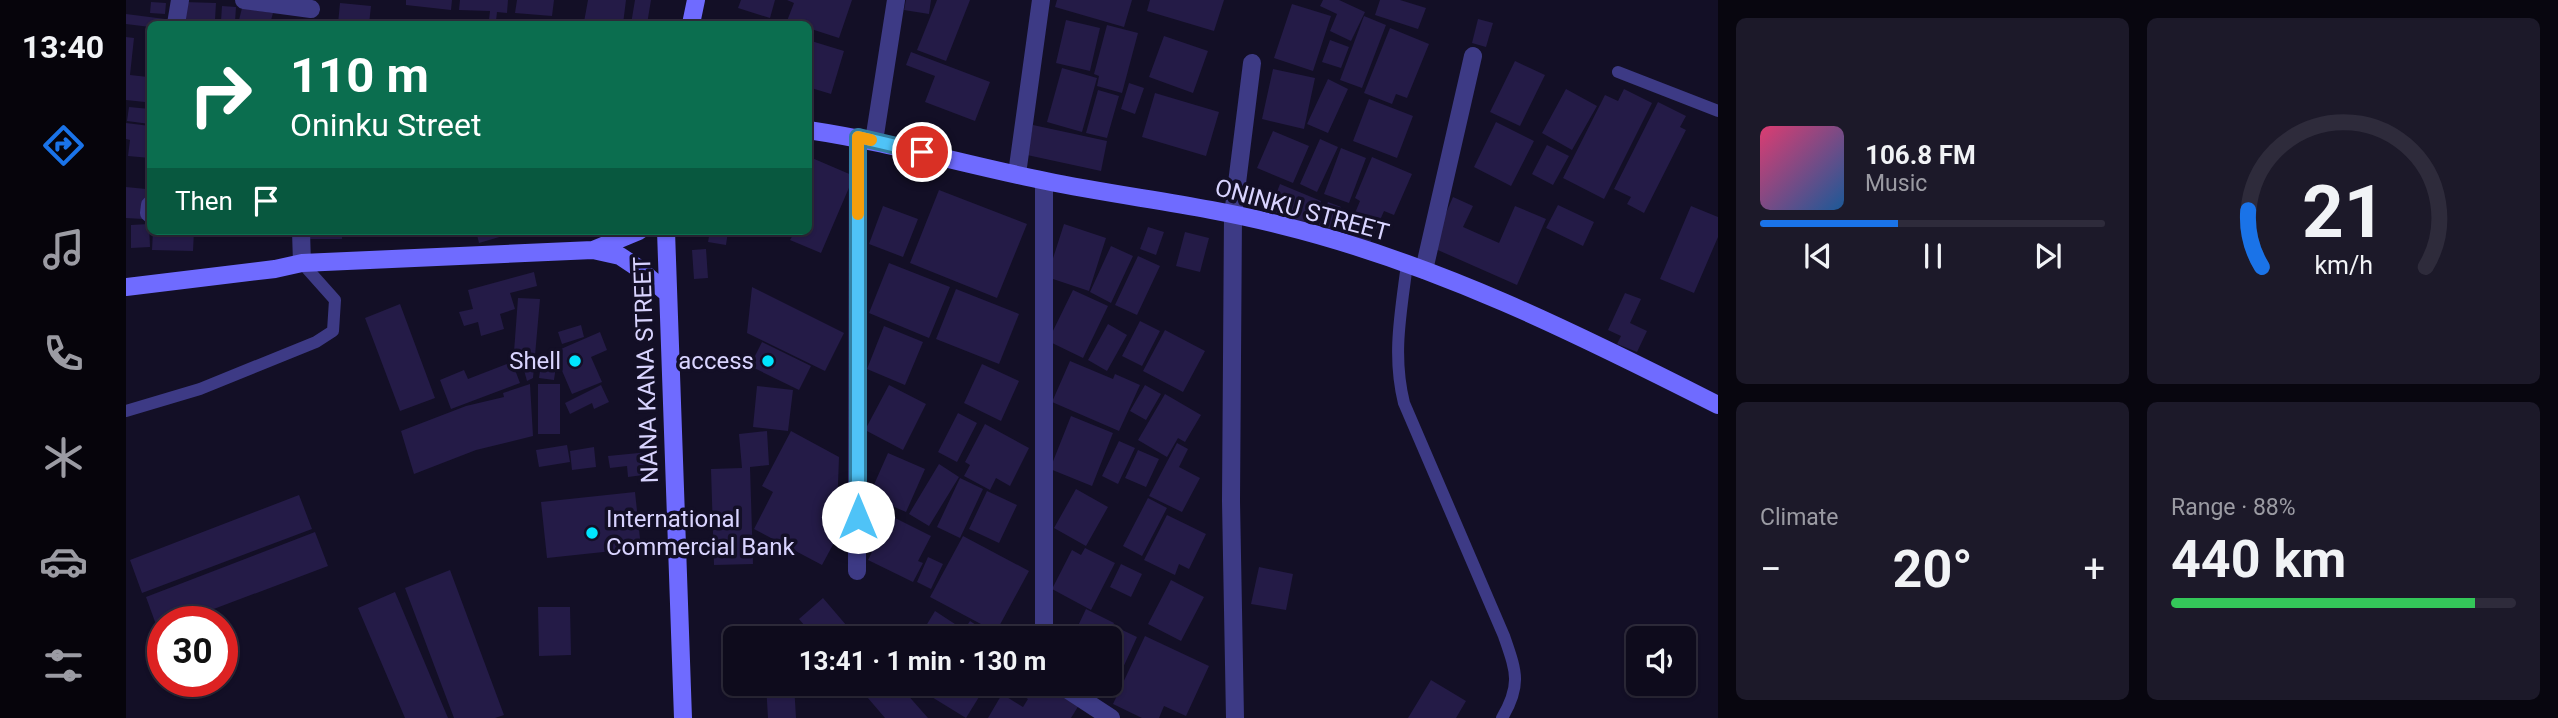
<!DOCTYPE html>
<meta charset="utf-8">
<style>
body{margin:0;font-family:Roboto,sans-serif;background:#1c1929;color:#f1f3f6;height:100vh;display:flex;flex-direction:column;font-size:26px;white-space:nowrap}
*{box-sizing:border-box;margin:0}
p{font-size:23px;color:#9b9ba3}
.icon{flex:none;width:38px;height:38px;fill:none;stroke:currentColor;stroke-width:2;stroke-linecap:round;stroke-linejoin:round}
.map{position:relative;flex:1;overflow:hidden}
.sheet{display:flex;flex-direction:column;gap:18px;padding:18px;background:#08060f;width:840px}
.sheet>*{flex:none}
.guide{position:absolute;left:21px;top:21px;width:665px;height:214px;border-radius:10px;box-shadow:0 2px 5px #0004,0 0 0 2px #2e2b3b;background:#0b6e4f;color:#fff;overflow:hidden}
.buttons{position:absolute;left:1500px;top:626px;display:grid;gap:14px}
.buttons a{display:grid;place-items:center;width:70px;height:70px;border-radius:10px;background:#0e0b1c;box-shadow:0 2px 5px #0004,0 0 0 2px #2e2b3b;font-size:35px}
.speed{position:absolute;left:21px;top:606px;display:flex;gap:14px;font-size:35px;font-weight:700;text-align:center}
.speed>*{display:grid;place-content:center;width:91px;height:91px;border-radius:50%;background:#0e0b1c;box-shadow:0 2px 5px #0004,0 0 0 2px #2e2b3b;line-height:1}
.speed .limit{border:10px solid #d22;background:#fff;color:#111}
.pin{position:absolute;display:grid;place-items:center;width:60px;height:60px;color:#fff;margin:-30px;border:4px solid #fff;border-radius:50%;box-shadow:0 2px 7px #0007}
.me{position:absolute;width:77px;margin:-38px;rotate:0deg;stroke-linejoin:round;filter:drop-shadow(0 0 5px #0008)}
.turn{display:flex;align-items:center;gap:24px;height:147px;padding:0 28px;font-size:32px}
.turn .icon{width:91px;height:91px;stroke-width:2.5}
.turn b{display:block;font-size:49px;line-height:60px}
.then{display:flex;align-items:center;height:66px;padding:0 28px;background:#0003;gap:14px;font-size:26px}
.big{font-size:52px;font-weight:700;line-height:1.1}
.sheet .widget{flex:1;display:flex;flex-direction:column;justify-content:center;gap:10px;min-width:0;padding:0 24px;border-radius:10px;background:#1c1929}
.sheet .dial{align-items:center;gap:0}
.dial svg{height:182px;overflow:visible;fill:none;stroke:#2e2b3b;stroke-width:7;stroke-linecap:round;text-anchor:middle}
.dial text{fill:#f1f3f6;stroke:none}
.song{display:flex;align-items:center;gap:21px}
.cover{width:84px;height:84px;border-radius:10px;background:linear-gradient(135deg,hsl(340 70% 55%),hsl(210 70% 35%))}
.played{height:7px;border-radius:4px;background:linear-gradient(90deg,#1a73e8 40%,#2e2b3b 40%)}
.keys{display:flex;justify-content:space-around;direction:ltr}
.heat{display:flex;justify-content:space-between;align-items:center;font-size:38px;direction:ltr}
.charge{height:10px;border-radius:5px;background:linear-gradient(90deg,#34c759 88%,#2e2b3b 0)}
.sheet .tiles{flex:1;display:grid;gap:18px;grid-template-columns:repeat(2,1fr)}
.trip{position:absolute;left:597px;top:626px;width:399px;height:70px;border-radius:10px;background:#0e0b1c;box-shadow:0 2px 5px #0004,0 0 0 2px #2e2b3b;font-weight:700;line-height:70px;text-align:center}
main{display:flex;flex:1;min-height:0}
.menu{display:flex;flex-direction:column;width:126px;justify-content:space-around;align-items:center;background:#06040b;color:#9b9ba3}
.menu .icon{width:49px;height:49px}
.menu .selected{color:#1a73e8}
.menu b{font-size:32px;color:#f1f3f6}
.map>svg:first-child{display:block}
.building{fill:#241b47}
.lines{fill:none;stroke-linecap:round;stroke-linejoin:round}
.lane{stroke:#3d3a85;stroke-width:12}
.street{stroke:#3d3a85;stroke-width:18}
.secondary{stroke:#6f6bff;stroke-width:18}
.route-casing{stroke:#337fa1;stroke-width:18}
.route{stroke:#4fc3f7;stroke-width:12}
.slow{stroke:#f59e0b;stroke-width:12}
.poi-dot{fill:#00e5ff;stroke:#130f26;stroke-width:2.5}
.labels{text-anchor:middle;stroke-width:7;stroke-linejoin:round;paint-order:stroke}
.street-label{font-size:24px;fill:#d9d4ff;stroke:#130f26}
.poi-label{font-size:24px;fill:#d9d4ff;stroke:#130f26;text-anchor:end}
</style>
<main>
<nav class="menu">
<b>13:40</b>
<svg class="icon selected" aria-label="directions" viewBox="0 0 24 24"><path d="M12 3l9 9-9 9-9-9zM9 14v-3h6M13 9l2 2-2 2"/></svg>
<svg class="icon" aria-label="music" viewBox="0 0 24 24"><path d="M9 18V5l10-2v13"/><circle cx="6" cy="18" r="3"/><circle cx="16" cy="16" r="3"/></svg>
<svg class="icon" aria-label="phone" viewBox="0 0 24 24"><path d="M5 4h4l2 5-3 2q2 4 5 5l2-3 5 2v4C11 20 4 13 5 4z"/></svg>
<svg class="icon" aria-label="climate" viewBox="0 0 24 24"><path d="M12 3v18M4 7l16 10M4 17L20 7"/></svg>
<svg class="icon" aria-label="car" viewBox="0 0 24 24"><path d="M5 17H2v-5l4-1 3-4h7l3 4 3 1v5h-3M9 17h6M6 11h13"/><circle cx="7" cy="17" r="2"/><circle cx="17" cy="17" r="2"/></svg>
<svg class="icon" aria-label="filters" viewBox="0 0 24 24"><path d="M4 7h16M4 17h16"/><circle cx="9" cy="7" r="2"/><circle cx="15" cy="17" r="2"/></svg>
</nav>
<div class="map">
<svg width="1592" height="718" viewBox="0 0 1592 718">
<rect width="100%" height="100%" fill="#130f26"/>
<path class="building" d="M280,0H326L325,10L280,5Z
M334,0H382L381,13L371,12L370,21L363,20L364,11L333,10Z
M391,0H428L426,16L389,13Z
M462,0H500L497,24L458,22Z
M509,0H525L521,24H505Z
M615,0H649L644,18L612,8Z
M661,0H726L713,38L682,28V24L661,21L668,3Z
M780,0H805L803,14L778,10Z
M811,0H844L820,61L791,50Z
M931,0H1006L998,27L929,7Z
M1024,0H1098L1088,31L1021,11Z
M1197,0H1213L1239,12L1225,41L1204,31L1211,14L1194,6Z
M1254,0H1274L1300,8L1292,29L1249,15Z
M25,2L40,3L39,14L24,13Z
M58,2L90,3L89,20L57,19Z
M214,3L245,6L243,24H212Z
M1166,4L1205,16L1187,71L1148,58Z
M96,6L110,7L109,22L95,21Z
M116,8L147,13L144,24H112Z
M0,14L39,19L38,24H24V27L0,24Z
M1238,16L1260,25L1236,88L1214,80Z
M1352,19L1367,23L1360,47L1346,43Z
M940,20L974,28L964,71L930,63Z
M981,25L1012,33L996,93L971,86L973,76L968,74Z
M1264,28L1303,44L1281,98L1270,94L1266,104L1238,93Z
M1038,36L1082,51L1067,93L1023,77Z
M0,37L8,38L4,75L22,77L19,102L0,100Z
M682,40L718,51L705,94L682,87Z
M1204,40L1223,47L1215,68L1196,62Z
M785,52L864,82L849,121L799,102L809,76L780,65Z
M1389,61L1419,75L1394,126L1364,112Z
M936,68L971,78L956,132L921,122Z
M1147,69L1189,78L1178,129L1136,119Z
M1202,79L1222,89L1202,133L1181,124Z
M1003,83L1018,88L1009,114L995,109Z
M1440,89L1471,106L1446,150L1416,133Z
M1498,89L1526,103L1478,199L1437,178L1479,95L1492,101Z
M972,90L993,96L981,138L960,133Z
M1029,93L1093,112L1080,156L1016,137Z
M1243,99L1287,116L1271,158L1227,141Z
M1532,102L1560,116L1554,127L1560,130L1518,213L1501,204L1505,197L1488,189Z
M3,107L24,109V124L1,121Z
M1370,122L1408,141L1385,186L1348,167Z
M0,123L24,126V158L2,156L4,140L0,139Z
M907,125L981,141L975,171L901,155Z
M1147,131L1183,146L1167,183L1131,168Z
M1194,139L1212,147L1191,192L1174,184Z
M1421,145L1443,156L1427,185L1406,174Z
M1215,148L1240,158L1223,203L1198,194Z
M1246,157L1286,174L1268,215L1258,211L1244,243L1225,235L1233,215L1229,213L1234,201L1229,198Z
M686,158L728,176L695,253L664,240L668,233L663,231H682V165Z
M1154,184L1195,201L1185,227L1144,210Z
M0,187L20,189L17,219L0,218Z
M813,190L901,224L871,298L784,263Z
M1327,197L1347,206L1337,227L1373,243L1389,206L1420,219L1391,285L1305,247Z
M1202,202L1215,207L1207,230L1193,225Z
M1432,205L1468,222L1457,246L1420,228Z
M757,206L792,219L777,257L743,244Z
M1565,206L1592,217V237L1568,293L1534,279Z
M23,224L24,247L5,248V225Z
M938,224L980,238L963,291L921,277Z
M1022,227L1038,232L1030,255L1014,249Z
M27,231H68L67,251L26,250Z
M183,231H216V239H183Z
M350,231H379L380,235L353,243Z
M584,231H602L600,245L582,242Z
M1059,232L1083,238L1074,272L1050,266Z
M985,246L1007,256L985,303L964,292Z
M580,249L582,278L568,279L566,250Z
M1012,256L1034,266L1011,315L989,305Z
M763,263L824,287L803,338L743,313Z
M408,272L411,286L384,293L389,309L374,314L378,329L355,336L352,322L338,326L333,312L347,309L342,290Z
M626,287L718,333L699,371L621,333Z
M830,289L893,314L873,364L810,339Z
M947,290L982,306L957,358L922,341Z
M1499,293L1515,299L1504,323L1521,331L1511,352L1491,344L1495,336L1482,330Z
M392,298L414,299L407,378L401,381L393,352H388Z
M274,304L309,398L274,411L239,318Z
M1014,321L1034,331L1016,366L996,356Z
M982,324L1001,335L981,371L962,360Z
M455,325L458,337L436,344L432,332Z
M758,326L797,342L779,385L741,369Z
M1039,330L1079,351L1057,392L1017,371Z
M474,332L481,350L465,357L476,382L446,394L428,352Z
M636,342L685,366L673,390L624,366Z
M944,361L987,379L989,374L1014,385L993,431L926,402Z
M386,362L394,383L325,409L314,380L338,370L342,379Z
M415,364L430,366L428,380L413,378Z
M856,364L893,381L875,421L838,403Z
M404,384L407,436L350,450L288,474L275,431L340,406L378,397L377,393Z
M412,384H434V434H412Z
M475,385L483,402L468,409L466,403L444,414L439,403Z
M763,385L800,404L777,450L739,430Z
M1019,385L1035,394L1020,420L1004,411Z
M631,386L667,390L662,431L627,427Z
M1039,394L1075,415L1059,442L1052,438L1041,457L1012,440Z
M832,413L851,423L831,462L812,452Z
M945,416L987,433L966,486L924,469Z
M859,424L903,448L884,486L870,478L864,490L838,476L844,465L839,462Z
M641,431L643,465L624,467L627,564L588,565L585,469L616,468L613,434Z
M665,431L713,457L710,539L696,565L628,529L647,492L636,486Z
M993,441L1009,448L992,484L976,476Z
M1051,443L1062,449L1053,467L1074,478L1056,512L1023,496Z
M441,445L444,462L413,467L410,450Z
M468,447L470,467L446,470L444,451Z
M1012,450L1033,459L1020,487L999,478Z
M523,452L524,465L516,466L517,475L502,477L501,466L484,468L482,456Z
M762,453L799,469L780,512L743,496Z
M813,464L833,477L803,526L783,514Z
M834,478L857,489L834,538L811,527Z
M950,489L982,507L960,546L928,528Z
M861,491L891,505L873,543L843,529Z
M509,492L515,548L421,558L415,502Z
M173,495L186,529L16,593L4,560Z
M1022,498L1041,508L1016,556L997,546Z
M759,513L805,536L792,561L797,563L787,582L742,560L757,530L752,527Z
M1041,515L1080,534L1063,569L1053,564L1049,575L1018,560Z
M189,532L202,566L56,621H37V629L32,630L20,597Z
M837,536L903,571L870,632L804,597Z
M959,548L989,563L965,610L926,589L946,550L955,555Z
M802,557L817,564L805,589L791,582Z
M995,564L1016,574L1005,597L984,587Z
M1133,567L1167,574L1160,610L1125,604Z
M324,570L378,715L369,718H328L279,588Z
M1045,580L1078,597L1055,641L1022,624Z
M269,592L322,718H279L232,608Z
M697,598L732,639H690L673,619Z
M412,607H444L445,655L413,656Z
M960,609L988,623L981,639H939L946,626L951,628Z
M809,611L832,626L823,639H792Z
M844,621L871,639H835L833,638Z
M990,627L1011,637L990,683L984,680V641Z
M1019,636L1083,666L1060,716L1038,706L1033,718H1016L987,704Z
M1305,680L1340,701L1330,718H1282Z
M640,684H668L670,718H642Z
M730,684H772L802,718H759Z
M800,684H861L840,718L796,691Z
M878,684H919L953,705L945,718H862L876,694L897,707L902,699Z"/>
<g class="lines">
<path class="lane" d="M1492,72L1592,111
M1281,264C1275,312 1266,355 1278,403L1378,636C1390,671 1396,684 1376,718
M0,411L74,389L190,342L207,331L209,300L176,263"/>
<path class="street" d="M118,0L185,9
M50,24L54,0
M748,141L770,0
M891,174L915,0
M918,181V639
M23,213L24,205
M175,231L176,263
M1298,270L1347,56
M731,571L732,137
M933,684L985,718
M1109,718L1105,501L1107,215L1126,63"/>
<path class="secondary" d="M565,24L570,0
M682,130C763,142 840,165 920,181C997,197 1077,205 1154,225C1309,263 1450,333 1592,405
M540,231L557,718
M467,250L513,231
M0,287L149,269L176,263L467,250L494,256L512,268L541,293"/>
</g>
<g class="lines">
<defs>
<path id="route" d="M732,517V137L796,152"/>
</defs>
<use href="#route" class="route-casing"/>
<use href="#route" class="route"/>
<path class="slow" d="M732,214V137L745,140"/>
</g>
<g class="poi-dot">
<circle cx="449" cy="361" r="7"/>
<circle cx="642" cy="361" r="7"/>
<circle cx="466" cy="533" r="7"/>
</g>
<g class="labels">
<g class="street-label">
<text transform="translate(1176 210) rotate(15)" y="8">ONINKU STREET</text>
<text transform="translate(520 370) rotate(-92)" y="8">NANA KANA STREET</text>
</g>
<g class="poi-label">
<text x="435" y="369">Shell</text>
<text x="628" y="369">access</text>
<text x="480" y="527" text-anchor="start">International<tspan x="480" dy="28">Commercial Bank</tspan></text>
</g>
</g>
</svg>
<div class="buttons">
<a><svg class="icon" aria-label="sound" viewBox="0 0 24 24"><path d="M4 9h4l5-4v14l-5-4H4zM17 9q2 3 0 6"/></svg></a>
</div>
<div class="speed"><div class="limit">30</div></div>
<div class="pin" style="left:796px;top:152px;background:#d93025"><svg class="icon" aria-label="arrive" viewBox="0 0 24 24"><path d="M6 21V4h12l-3 4 3 4H6"/></svg></div>
<svg class="me" style="left:732px;top:517px" viewBox="-20 -20 40 40"><circle r="19" fill="#fff"/><path d="M0-13L10 11 0 6-10 11z" fill="#4fc3f7"/></svg>
<div class="trip">13:41 · 1 min · 130 m</div>
<div class="guide">
<div class="turn"><svg class="icon" aria-label="right" viewBox="0 0 24 24"><path d="M7 20v-9h11M14 6l5 5-5 5"/></svg><div><b>110 m</b>Oninku Street</div></div>
<div class="then">Then<svg class="icon" aria-label="arrive" viewBox="0 0 24 24"><path d="M6 21V4h12l-3 4 3 4H6"/></svg></div>
</div>
</div>
<section class="sheet">
<div class="tiles">
<div class="widget">
<div class="song"><i class="cover"></i><div><b>106.8 FM</b><p>Music</p></div></div>
<div class="played"></div>
<div class="keys"><svg class="icon" aria-label="previous" viewBox="0 0 24 24"><path d="M18 5L8 12l10 7zM5 5v14"/></svg><svg class="icon" aria-label="pause" viewBox="0 0 24 24"><path d="M8 5v14M16 5v14"/></svg><svg class="icon" aria-label="next" viewBox="0 0 24 24"><path d="M6 5l10 7-10 7zM19 5v14"/></svg></div>
</div>
<div class="widget dial"><svg viewBox="0 0 100 80">
<path d="M14 69A42 42 0 1 1 86 69"/>
<path d="M14 69A42 42 0 0 1 8 44" stroke="#1a73e8"/>
<text x="50" y="56" font-size="32" font-weight="700">21</text>
<text x="50" y="72" font-size="11">km/h</text>
</svg></div>
<div class="widget"><p>Climate</p>
<div class="heat"><a>−</a><b class="big">20°</b><a>+</a></div>
</div>
<div class="widget"><p>Range · 88%</p><b class="big">440 km</b><div class="charge"></div></div>
</div>
</section>
</main>
